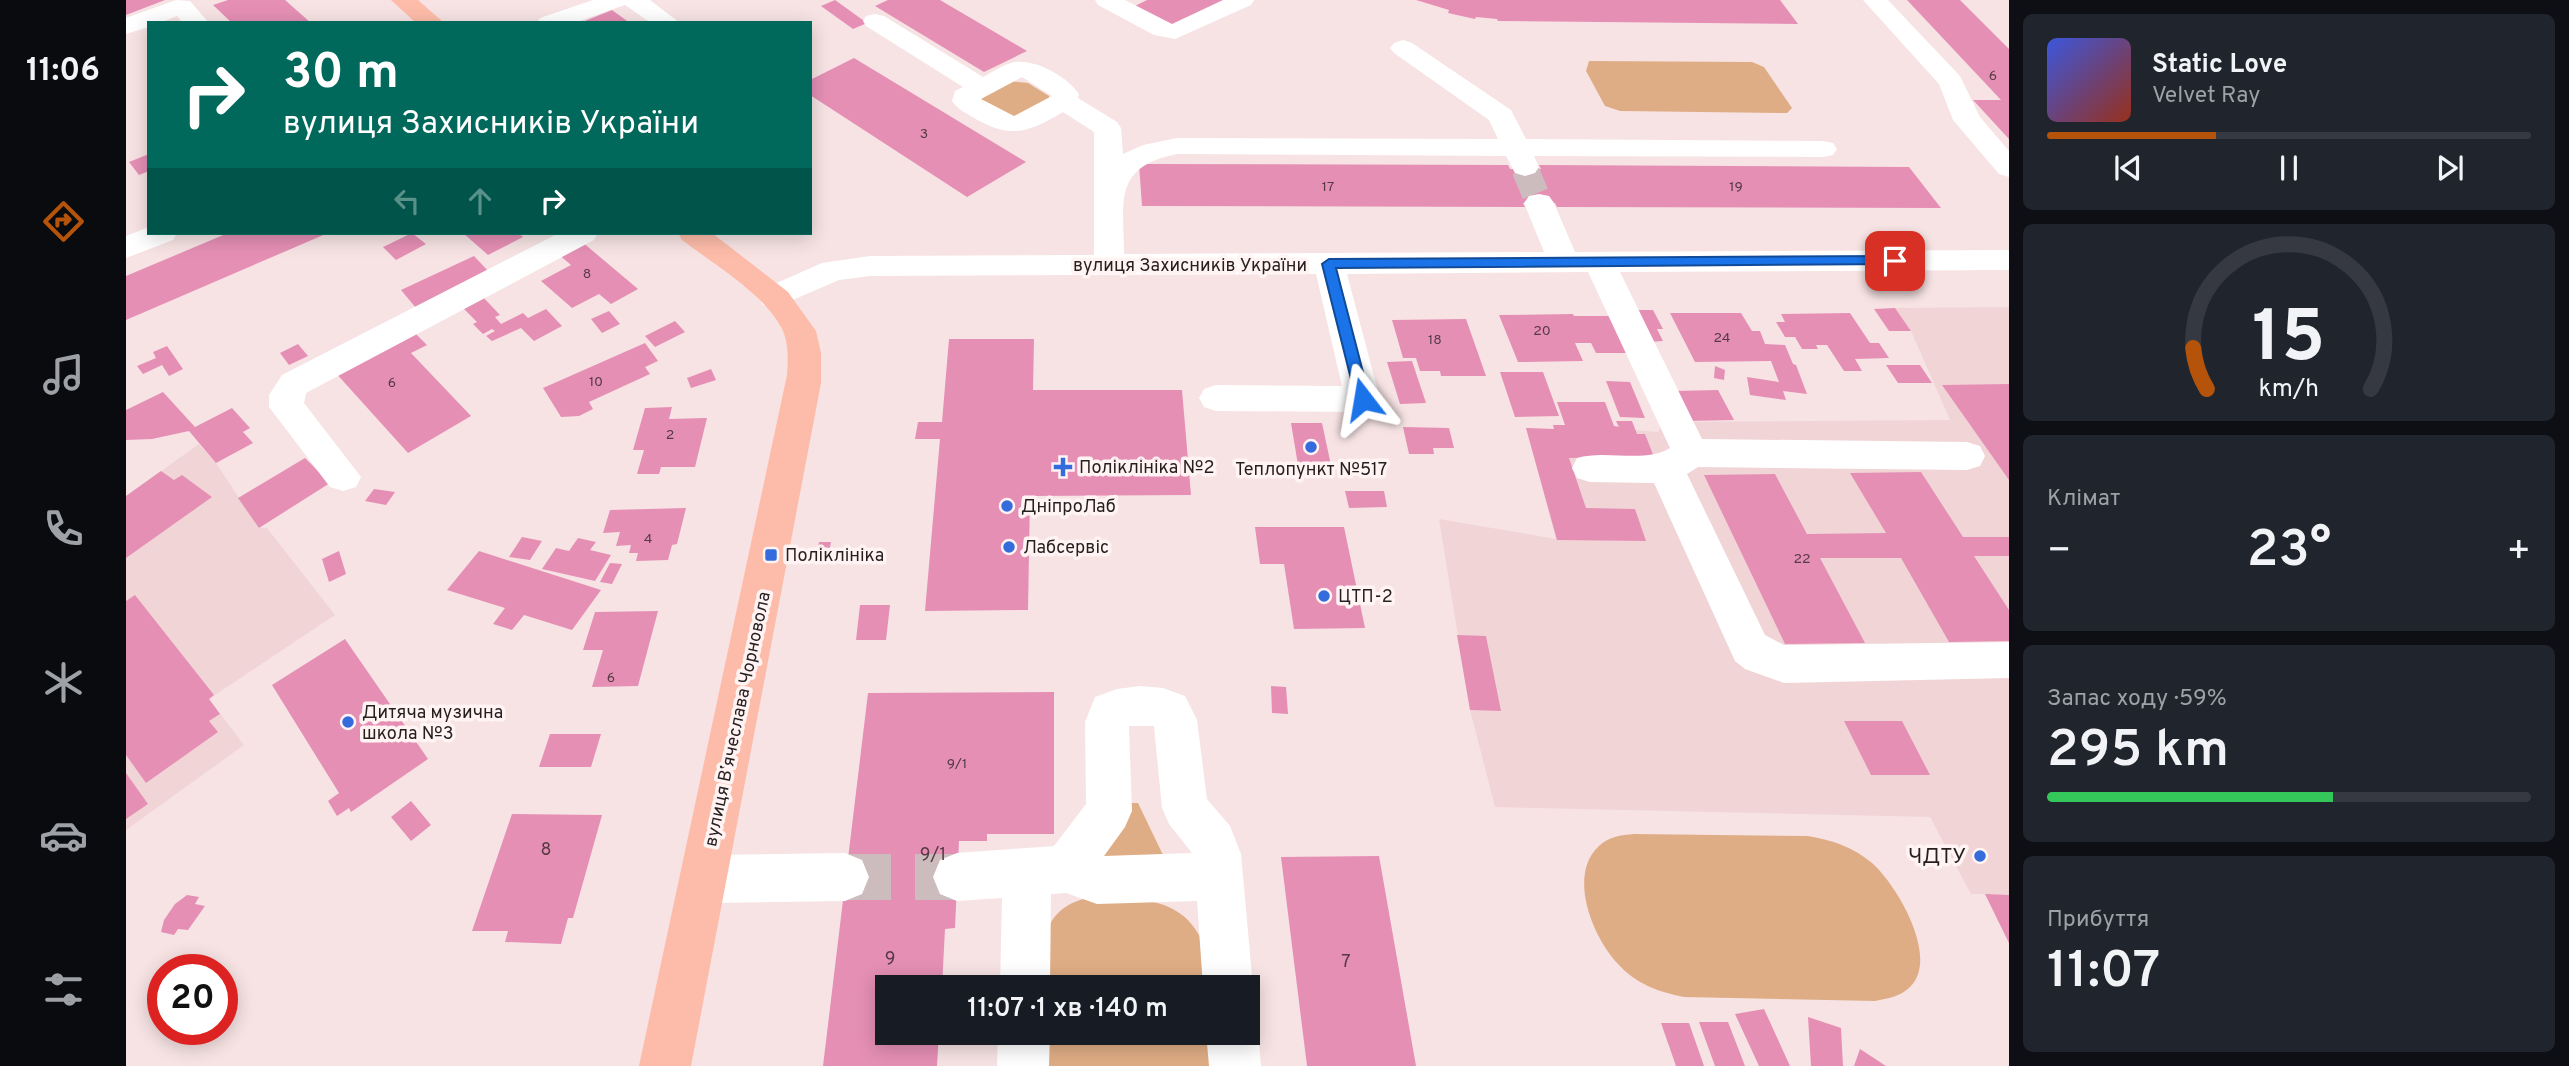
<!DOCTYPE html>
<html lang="uk">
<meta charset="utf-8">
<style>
body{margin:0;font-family:Overpass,sans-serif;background:#20242c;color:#f1f3f6;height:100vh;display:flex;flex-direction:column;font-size:26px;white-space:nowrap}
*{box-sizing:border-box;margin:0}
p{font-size:23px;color:#9ea1a6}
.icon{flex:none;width:38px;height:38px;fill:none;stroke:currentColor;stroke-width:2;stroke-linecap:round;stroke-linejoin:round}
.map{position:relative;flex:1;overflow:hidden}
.sheet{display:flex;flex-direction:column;gap:14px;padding:14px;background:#0d0f14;width:560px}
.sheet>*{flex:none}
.banner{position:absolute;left:21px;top:21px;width:665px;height:214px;border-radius:0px;box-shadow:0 4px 18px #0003;background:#00695c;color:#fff;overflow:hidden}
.speed{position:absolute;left:21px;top:954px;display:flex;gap:14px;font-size:35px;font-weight:700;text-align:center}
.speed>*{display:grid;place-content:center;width:91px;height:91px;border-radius:50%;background:#171b24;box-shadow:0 4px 18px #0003;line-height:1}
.speed .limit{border:10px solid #d22;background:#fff;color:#111}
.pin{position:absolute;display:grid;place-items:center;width:60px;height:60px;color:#fff;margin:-30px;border-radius:14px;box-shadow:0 4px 10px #0006}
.me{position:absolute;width:77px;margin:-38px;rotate:346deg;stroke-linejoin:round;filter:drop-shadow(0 0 5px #0008)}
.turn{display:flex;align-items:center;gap:24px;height:147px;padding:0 21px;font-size:32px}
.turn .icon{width:91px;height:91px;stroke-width:2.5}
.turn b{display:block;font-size:49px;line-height:60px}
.lanes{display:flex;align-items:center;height:66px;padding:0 21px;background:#0003;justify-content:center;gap:35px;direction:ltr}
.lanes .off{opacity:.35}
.big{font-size:52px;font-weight:600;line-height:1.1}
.sheet .tile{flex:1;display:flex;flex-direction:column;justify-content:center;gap:10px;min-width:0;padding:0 24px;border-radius:10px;background:#20242c}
.sheet .dial{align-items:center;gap:0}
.dial svg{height:182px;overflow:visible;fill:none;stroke:#363941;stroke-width:7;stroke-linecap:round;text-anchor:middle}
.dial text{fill:#f1f3f6;stroke:none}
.song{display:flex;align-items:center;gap:21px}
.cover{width:84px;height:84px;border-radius:10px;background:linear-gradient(135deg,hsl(230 70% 55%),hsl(10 70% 35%))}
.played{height:7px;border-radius:4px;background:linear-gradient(90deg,#b45309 35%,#363941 35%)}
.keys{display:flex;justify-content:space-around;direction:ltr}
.heat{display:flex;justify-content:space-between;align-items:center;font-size:38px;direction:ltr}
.charge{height:10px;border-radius:5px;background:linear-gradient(90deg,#34c759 59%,#363941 0)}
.trip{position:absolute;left:749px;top:975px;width:385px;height:70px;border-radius:0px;background:#171b24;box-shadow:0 4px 18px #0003;font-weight:600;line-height:70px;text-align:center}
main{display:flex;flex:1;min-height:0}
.tabs{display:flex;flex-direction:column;width:126px;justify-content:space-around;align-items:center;background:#090b0e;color:#9ea1a6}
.tabs .icon{width:49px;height:49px}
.tabs .selected{color:#b45309}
.tabs b{font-size:32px;color:#f1f3f6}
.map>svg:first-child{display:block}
.built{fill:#f1d5d6}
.green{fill:#dfad85}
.building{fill:#e58fb5}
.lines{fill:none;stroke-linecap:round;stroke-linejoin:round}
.minor-tunnel-far1{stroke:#cdbcbd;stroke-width:27;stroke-dasharray:27 14;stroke-linecap:butt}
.minor-tunnel{stroke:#cdbcbd;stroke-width:46;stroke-dasharray:46 24;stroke-linecap:butt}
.minor{fill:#fff;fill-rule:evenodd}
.major{fill:#fdbca9;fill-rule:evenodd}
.route{fill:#1a73e8;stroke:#114b97;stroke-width:2}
.poi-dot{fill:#346cdb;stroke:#fff3f3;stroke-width:2.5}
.labels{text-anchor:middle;stroke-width:7;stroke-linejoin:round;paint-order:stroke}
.number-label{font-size:14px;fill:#563b45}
.street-label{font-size:18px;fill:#261f20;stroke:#fff3f3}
.poi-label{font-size:18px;fill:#261f20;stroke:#fff3f3;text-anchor:start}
.near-number-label{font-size:18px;fill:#563b45}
.near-poi-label{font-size:21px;fill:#261f20;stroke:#fff3f3;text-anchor:end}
</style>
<main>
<nav class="tabs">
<b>11:06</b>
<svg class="icon selected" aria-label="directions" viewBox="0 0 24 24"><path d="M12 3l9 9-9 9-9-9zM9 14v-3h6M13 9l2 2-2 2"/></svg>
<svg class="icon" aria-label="music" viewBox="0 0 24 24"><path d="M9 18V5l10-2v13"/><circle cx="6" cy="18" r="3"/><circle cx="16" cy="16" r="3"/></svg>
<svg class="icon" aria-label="phone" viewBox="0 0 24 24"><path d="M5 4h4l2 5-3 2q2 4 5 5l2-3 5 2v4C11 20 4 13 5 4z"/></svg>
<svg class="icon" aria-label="climate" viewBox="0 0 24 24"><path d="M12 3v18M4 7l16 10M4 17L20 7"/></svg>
<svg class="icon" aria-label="car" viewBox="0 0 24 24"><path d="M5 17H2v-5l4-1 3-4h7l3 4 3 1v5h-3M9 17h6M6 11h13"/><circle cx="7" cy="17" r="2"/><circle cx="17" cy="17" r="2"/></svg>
<svg class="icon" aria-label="filters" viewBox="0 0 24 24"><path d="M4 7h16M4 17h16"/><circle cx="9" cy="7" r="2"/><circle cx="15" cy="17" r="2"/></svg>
</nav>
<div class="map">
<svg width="1883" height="1066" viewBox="0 0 1883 1066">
<rect width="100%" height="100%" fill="#f7e3e4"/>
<path class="built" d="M1883,307V943L1859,894H1845L1804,817L1369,807L1344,710L1313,519L1430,539L1400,428L1428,429L1427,425L1492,426L1490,421L1509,430L1532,432L1537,422L1824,420L1785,331L1769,308Z
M73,444L90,463L133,528H141L209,615L83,699L118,745L0,830V496Z"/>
<path class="green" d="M1463,61L1626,62L1638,67L1666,108L1661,113L1494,111L1479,106L1460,71Z
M883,81L902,83L923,96V100L892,118L853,102L856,95Z
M1005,803H1012L1038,857L965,861Z
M1508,834L1682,836C1706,840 1727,847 1746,863C1771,885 1814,958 1784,987C1774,997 1762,998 1749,1001L1558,997C1533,992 1510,984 1492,964C1467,938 1441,875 1473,846C1482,837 1495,835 1508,834Z
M961,898C1001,899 1050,893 1073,935C1080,949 1082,971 1086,987H915C918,946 913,910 961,898Z
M915,1033H1090L1092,1066H914Z"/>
<path class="building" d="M0,0H39L0,15Z
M102,0H159L185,23H106L87,5Z
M709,0L741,23L727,29L695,6Z
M762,0H814L901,51L858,72L749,6Z
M1021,0H1106L1048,29L1007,7Z
M1290,0H1654L1672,24L1372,21L1371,19L1350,17L1349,19L1322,13L1323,10Z
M1781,0H1834L1883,49V139L1847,100H1875Z
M486,10L504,23H454Z
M728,58L900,162L841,197L684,95V80Z
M23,154V171L13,175L3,162Z
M1013,164L1382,165L1384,169H1415L1413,165L1783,167L1815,208L1431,207L1429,203H1397L1399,207L1016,206Z
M102,233H202L0,320V276Z
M286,233L300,244L270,260L257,247Z
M337,233H392L397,237L362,255Z
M455,241L512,289L485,304L473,294L446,308L415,281L445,265L431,253Z
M348,256L364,273L290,308L275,290Z
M355,295L374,315L369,317L375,324L397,313L402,318L420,309L436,326L408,341L395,328L366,341L360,336L369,331L366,329L357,334L347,324L351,322L335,306Z
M1769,308L1785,331H1763L1748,309Z
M1507,310H1527L1537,329H1531L1537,341L1523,342Z
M483,311L494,324L476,333L465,319Z
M1544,313H1615L1626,331H1634L1639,344L1659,345L1667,364L1670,365L1681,394L1657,391L1660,400L1624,395L1621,377L1653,382L1645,361L1569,362Z
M1724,313L1744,343H1753L1763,358L1729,359L1736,371H1718L1701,345H1690L1692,349H1676L1669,337H1659L1650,322H1659L1655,314Z
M1447,314L1448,316H1484L1502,353H1470L1465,343H1449L1457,361L1392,362L1373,315Z
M1340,319L1360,376H1315L1314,371H1294L1290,358H1277L1266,320Z
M549,321L559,332L529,347L519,336Z
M286,330L301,345L285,353L345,416L282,453L208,371Z
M823,339H908L907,390H1056L1065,495L904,496L902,610L799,611L814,439H789L792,422H816Z
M519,343L532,361L519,367L524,374L463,402L467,409L453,416L435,417L417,388Z
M172,344L182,356L163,365L154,353Z
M41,346L57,369L43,376L36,365L17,374L11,366L30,358L27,352Z
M1286,361L1300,403L1274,404L1261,362Z
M1760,365H1794L1806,383H1772Z
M1589,366L1599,370L1598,380L1588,378Z
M585,369L590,380L565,388L561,378Z
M1374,372H1417L1433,416L1389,417Z
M1480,381L1504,382L1519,418L1494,417Z
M1883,384V480L1816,385Z
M1592,390L1608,420L1562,421L1547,391Z
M37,392L69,427L106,408L124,428L117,432L127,443L90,463L63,431L26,439L0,440V410Z
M1431,402H1479L1488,426L1493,427L1490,421H1506L1511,434H1519L1528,457L1443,458L1460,508L1509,509L1520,541L1431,540L1400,428L1428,429L1427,425H1439Z
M546,407L543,419L581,418L569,467H535L533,474H511L518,450H507L519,408Z
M1165,423H1196L1206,470L1173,471Z
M1277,427L1323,428L1328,448H1307L1308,454H1283Z
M179,458L204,483L133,528L112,498Z
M35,471L48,480L56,475L86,497L0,558V496Z
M1795,472L1837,537H1883V556H1848L1883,610V641L1823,642L1775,558H1694L1739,643L1659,644L1578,475L1649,474L1681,534L1760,533L1724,473Z
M248,489L269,492L260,505L239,501Z
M1219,491H1258L1261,507L1223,508Z
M560,508L551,544L546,545L542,560L510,561L512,553H503L505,545L490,546L494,532L477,533L484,510Z
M1129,527H1218L1239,628L1168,629L1158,564H1134Z
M396,537L416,541L404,560L383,557Z
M452,538L470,542L464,550L485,555L469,581L416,569L430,548L443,551Z
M693,542H705L701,564H689Z
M213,551L220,574L203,582L196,559Z
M353,551L475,590L446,630L398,615L386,630L367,624L379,608L321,590Z
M484,563L496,564L486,584L474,582Z
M9,595L88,695L83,699L94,714L83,721L92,732L20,783L0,755V601Z
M734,605H764L760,640H730Z
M532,611L512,686L466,687L477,650H457L469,612Z
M1331,635L1360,636L1375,711L1344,710Z
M219,639L302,759L225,812L223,808L211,816L202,801L213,793L146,685Z
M1145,686L1160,687L1162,714L1146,713Z
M928,692V834H861V841H833L829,928L819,929L816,987H761V1032H813L811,1066H697L742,693Z
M1718,721H1776L1804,775H1745Z
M424,734H475L465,767H413Z
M0,773L22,804L0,819Z
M285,801L305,825L285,841L265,817Z
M386,814L476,815L447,918H442L435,944L379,942L382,931H346Z
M1253,856L1290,1066H1181L1155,857Z
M1859,894L1883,895V943Z
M61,895L73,897L69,904L79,906L62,930L52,929L48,935L35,932L38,920L49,904Z
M1638,1009L1664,1066H1633L1609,1014Z
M1682,1017L1715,1028L1717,1066H1685Z
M1573,1022H1602L1619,1066H1589Z
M1535,1023H1563L1578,1066H1550Z
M1734,1049L1760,1066H1728Z"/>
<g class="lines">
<path class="minor-tunnel-far1" d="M1399,169L1413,203"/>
<path class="minor-tunnel" d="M719,877H831"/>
<path class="minor" d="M50,0L64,1L83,23H57L51,16L33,23H23V27L0,34V18Z
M467,0H524L554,23H525L499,5L448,23H411L414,18Z
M969,0H999L1046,24L1097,0H1128L1125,5L1049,39L1028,35L972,5Z
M1737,0H1762L1834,76L1854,117L1883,151V177L1873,174L1827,120L1813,84Z
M749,14L758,16L857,77C867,72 878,64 889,62C910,59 942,77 953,94L952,98L991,122L995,128L997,154L1017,145L1051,138L1372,139L1363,120L1268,53L1264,48L1268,43L1277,40L1286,43L1385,110L1400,139L1697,141L1707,143L1711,149L1707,155L1697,157L1408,156L1413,167L1409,173L1399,176L1389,173L1380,156L1051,154C986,167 998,202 998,254L1418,252L1398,203L1403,196L1413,194L1423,196L1428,203L1449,252L1883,250V270L1494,272L1576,439L1841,442L1854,446L1859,456L1854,466L1841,470L1572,467L1561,474L1639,635L1658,645L1883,642V678L1658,683L1619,669L1609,661L1528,483L1464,482L1451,478L1446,468L1451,458C1480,449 1518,464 1544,448L1462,272L1221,274L1254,399L1249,408L1237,412L1090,411L1078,407L1073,398L1078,389L1090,385L1216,386L1190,274L744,276L713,280L648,308L637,305L632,297L637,289L696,263L744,256L968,255V132L937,112C902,133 884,139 848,118C840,113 831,109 826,101L829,91L837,87L740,26L737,21L740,16ZM896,77L926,96L888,116L855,99Z
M23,227V233H51L47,240L0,258V236Z
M433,233H472L468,240L180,393L178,403L235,477L230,487L217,491L204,487L143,407V395L156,375Z
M1014,686L1037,688L1059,696L1071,720L1081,799L1104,826L1115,854L1127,987L1122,1001V987H1077L1071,901L971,904L940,893L925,894L924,987H874L876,898L831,901L814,894L807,877L814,860L831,853L928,846L960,804L959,722L969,697L991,689ZM1003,726H1028L1036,808L1043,824L1066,853L978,856L999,827L1006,811Z
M719,853L736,860L743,877L736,894L719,901L577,903L560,896L553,879L560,862L577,855Z
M1122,1013L1132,1032L1135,1066H1083L1080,1032H1122Z
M872,1032H924L923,1066H871Z"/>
<path class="major" d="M265,0H292L318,23H290Z
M552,233H586L662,292L690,331L695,353V383L565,1066H513L661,375C662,360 663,341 655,327C637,293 586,263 556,240Z"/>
</g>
<path class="route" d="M1769,256L1774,258V264L1210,268L1244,399L1237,404L1230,399L1196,264L1203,259Z"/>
<g class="poi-dot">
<circle cx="1185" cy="447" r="7"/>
<path d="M933.5 456.5h7v7h7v7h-7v7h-7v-7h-7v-7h7z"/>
<circle cx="881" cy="506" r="7"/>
<circle cx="883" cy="547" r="7"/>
<rect x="638" y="548" width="14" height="14" rx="3.5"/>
<circle cx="1198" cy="596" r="7"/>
<circle cx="222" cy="722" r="7"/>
<circle cx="1854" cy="856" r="7"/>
</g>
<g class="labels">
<g class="number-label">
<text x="1867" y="80">6</text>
<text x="798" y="138">3</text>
<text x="1202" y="191">17</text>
<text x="1610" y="191">19</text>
<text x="461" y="278">8</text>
<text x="1416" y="335">20</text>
<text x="1596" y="342">24</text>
<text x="1309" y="344">18</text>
<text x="470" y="386">10</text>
<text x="266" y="387">6</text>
<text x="544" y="439">2</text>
<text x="522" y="543">4</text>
<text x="1676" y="563">22</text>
<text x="485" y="682">6</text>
<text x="831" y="768">9/1</text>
</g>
<g class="street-label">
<text x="1064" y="271">вулиця Захисників України</text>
<text transform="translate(611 719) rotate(-78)" y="6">вулиця Вʼячеслава Чорновола</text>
</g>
<g class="poi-label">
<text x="953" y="473">Поліклініка №2</text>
<text x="1185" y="475" text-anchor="middle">Теплопункт №517</text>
<text x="895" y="512">ДніпроЛаб</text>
<text x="897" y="553">Лабсервіс</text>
<text x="659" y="561">Поліклініка</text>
<text x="1212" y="602">ЦТП-2</text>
<text x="236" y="718">Дитяча музична<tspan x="236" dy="21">школа №3</tspan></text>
</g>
<g class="near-number-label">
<text x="420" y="855">8</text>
<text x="807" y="860">9/1</text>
<text x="764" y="964">9</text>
<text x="1220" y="967">7</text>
</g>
<g class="near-poi-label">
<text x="1840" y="863">ЧДТУ</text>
</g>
</g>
</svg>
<div class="speed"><div class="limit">20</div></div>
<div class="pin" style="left:1769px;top:261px;background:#d93025"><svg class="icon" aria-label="arrive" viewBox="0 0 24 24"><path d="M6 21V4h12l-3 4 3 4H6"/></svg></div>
<svg class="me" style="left:1237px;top:399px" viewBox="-20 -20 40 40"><path d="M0-17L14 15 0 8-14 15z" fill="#1a73e8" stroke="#fff" stroke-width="4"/></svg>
<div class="trip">11:07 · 1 хв · 140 m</div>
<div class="banner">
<div class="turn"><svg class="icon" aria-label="right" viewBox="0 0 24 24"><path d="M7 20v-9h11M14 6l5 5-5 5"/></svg><div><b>30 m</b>вулиця Захисників України</div></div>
<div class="lanes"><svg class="icon off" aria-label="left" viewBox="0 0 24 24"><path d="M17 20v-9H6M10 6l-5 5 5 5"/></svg><svg class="icon off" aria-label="ahead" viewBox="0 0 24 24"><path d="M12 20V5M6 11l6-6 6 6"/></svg><svg class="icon" aria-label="right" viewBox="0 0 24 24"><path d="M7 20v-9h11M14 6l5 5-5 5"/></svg></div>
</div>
</div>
<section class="sheet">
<div class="tile">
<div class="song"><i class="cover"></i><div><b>Static Love</b><p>Velvet Ray</p></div></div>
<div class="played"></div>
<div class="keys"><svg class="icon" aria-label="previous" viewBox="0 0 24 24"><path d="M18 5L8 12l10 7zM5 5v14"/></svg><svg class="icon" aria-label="pause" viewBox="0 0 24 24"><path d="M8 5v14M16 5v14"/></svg><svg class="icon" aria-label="next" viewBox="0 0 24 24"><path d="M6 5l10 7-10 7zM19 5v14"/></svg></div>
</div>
<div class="tile dial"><svg viewBox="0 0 100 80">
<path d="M14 69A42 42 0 1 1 86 69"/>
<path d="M14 69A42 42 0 0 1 8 51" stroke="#b45309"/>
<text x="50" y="56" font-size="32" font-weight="700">15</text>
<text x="50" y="72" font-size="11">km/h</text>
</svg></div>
<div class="tile"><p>Клімат</p>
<div class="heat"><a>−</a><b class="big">23°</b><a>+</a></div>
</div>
<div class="tile"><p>Запас ходу · 59%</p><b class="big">295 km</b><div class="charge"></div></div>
<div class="tile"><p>Прибуття</p><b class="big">11:07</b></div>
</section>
</main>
